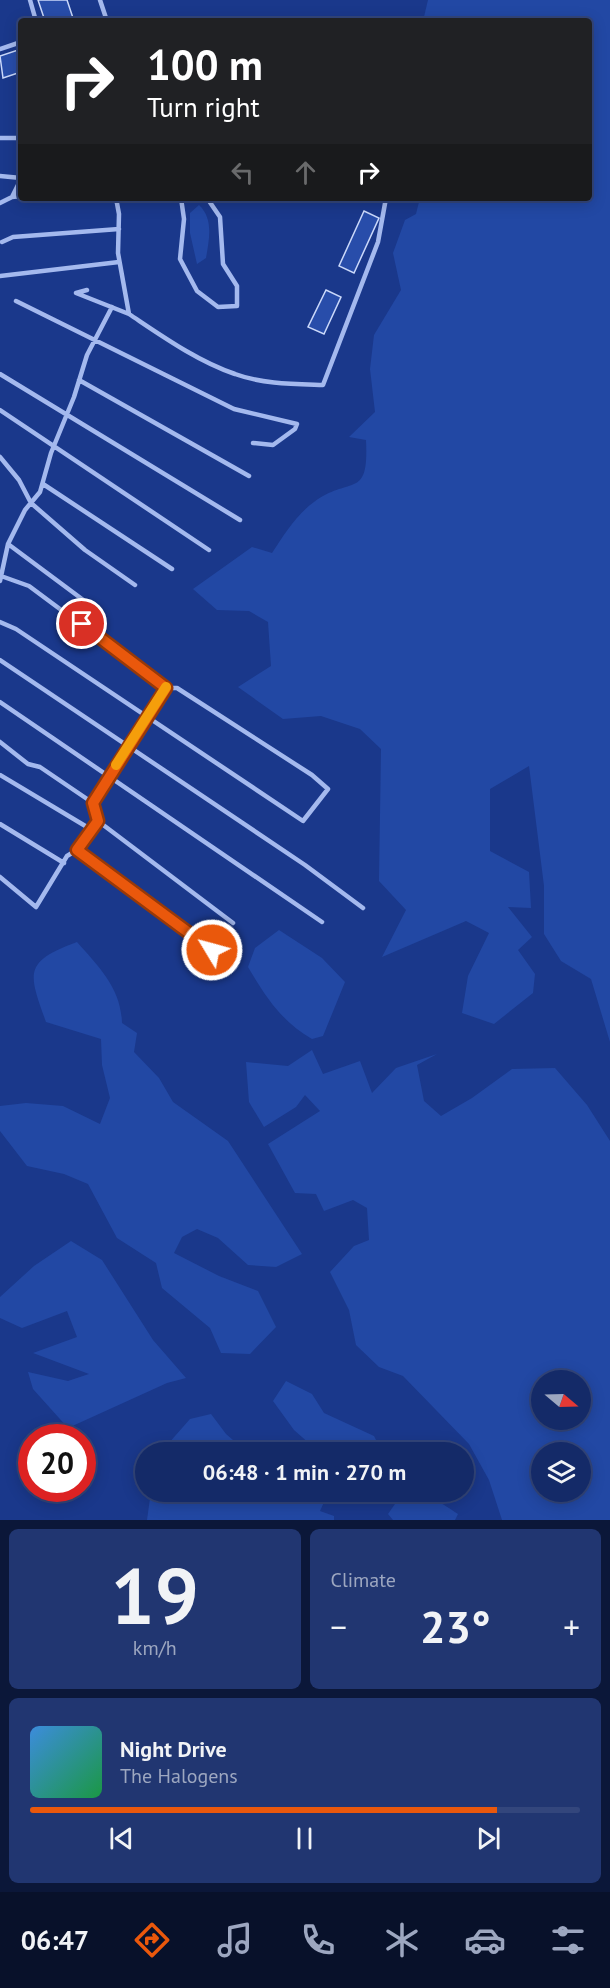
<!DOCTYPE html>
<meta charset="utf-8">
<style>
body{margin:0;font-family:"PT Sans",sans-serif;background:#213671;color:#f1f3f6;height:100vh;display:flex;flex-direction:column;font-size:22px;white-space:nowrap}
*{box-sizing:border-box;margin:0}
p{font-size:20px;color:#9da7c0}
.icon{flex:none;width:33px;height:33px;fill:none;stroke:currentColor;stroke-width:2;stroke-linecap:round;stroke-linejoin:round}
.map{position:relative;height:1520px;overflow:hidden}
.details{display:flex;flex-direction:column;gap:9px;padding:9px;background:#0b1739;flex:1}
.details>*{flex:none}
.banner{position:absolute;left:18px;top:18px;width:574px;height:183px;border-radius:6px;box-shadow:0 3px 15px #0003,0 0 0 2px #33467c;background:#202124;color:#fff;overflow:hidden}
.needle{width:39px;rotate:109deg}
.controls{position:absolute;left:531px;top:1370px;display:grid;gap:12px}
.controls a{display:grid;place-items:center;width:60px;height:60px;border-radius:50%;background:#142a68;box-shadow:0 3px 15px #0003,0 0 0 2px #33467c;font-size:30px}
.speed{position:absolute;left:18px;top:1424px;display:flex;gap:12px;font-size:30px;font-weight:700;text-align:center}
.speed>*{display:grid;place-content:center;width:78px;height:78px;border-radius:50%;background:#142a68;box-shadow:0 3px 15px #0003,0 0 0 2px #33467c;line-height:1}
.speed .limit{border:9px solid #d22;background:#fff;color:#111}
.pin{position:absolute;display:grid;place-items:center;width:51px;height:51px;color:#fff;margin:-26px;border:3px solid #fff;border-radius:50%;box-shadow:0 2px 6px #0007}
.me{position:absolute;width:66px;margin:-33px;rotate:307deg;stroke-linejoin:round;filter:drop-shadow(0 0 4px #0008)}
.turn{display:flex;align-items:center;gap:21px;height:126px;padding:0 30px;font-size:27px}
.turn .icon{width:78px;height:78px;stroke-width:2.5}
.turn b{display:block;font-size:42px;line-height:51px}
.lanes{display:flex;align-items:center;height:57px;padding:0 30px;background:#0003;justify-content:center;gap:30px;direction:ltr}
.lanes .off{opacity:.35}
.big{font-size:45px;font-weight:700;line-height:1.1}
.details .tile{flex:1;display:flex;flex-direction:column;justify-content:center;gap:9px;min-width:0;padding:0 21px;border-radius:9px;background:#213671}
.details .dial{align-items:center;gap:0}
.dial b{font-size:78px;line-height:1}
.song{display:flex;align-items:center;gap:18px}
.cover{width:72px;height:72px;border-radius:9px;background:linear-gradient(135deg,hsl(210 70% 55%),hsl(140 70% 35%))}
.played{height:6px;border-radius:3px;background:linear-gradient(90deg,#ea580c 85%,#33467c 85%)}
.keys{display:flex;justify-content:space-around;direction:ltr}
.heat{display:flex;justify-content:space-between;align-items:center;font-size:33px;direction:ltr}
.details .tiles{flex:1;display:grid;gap:9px;grid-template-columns:1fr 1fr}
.tile:last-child{grid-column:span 2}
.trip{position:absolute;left:135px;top:1442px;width:339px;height:60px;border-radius:30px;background:#142a68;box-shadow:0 3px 15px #0003,0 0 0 2px #33467c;font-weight:700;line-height:60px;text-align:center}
.tab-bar{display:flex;height:96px;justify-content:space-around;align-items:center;background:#08112a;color:#9da7c0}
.tab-bar .icon{width:42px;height:42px}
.tab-bar .on{color:#ea580c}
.tab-bar b{font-size:27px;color:#f1f3f6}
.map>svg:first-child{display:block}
.green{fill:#2248a4;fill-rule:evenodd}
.building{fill:#284daa;stroke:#cad8fa;stroke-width:1.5}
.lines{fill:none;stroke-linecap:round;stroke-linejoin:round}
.service{stroke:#a4b9ee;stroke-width:4.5}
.route-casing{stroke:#983908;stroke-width:15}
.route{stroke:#ea580c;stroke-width:10}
.slow{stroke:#f59e0b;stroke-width:10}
</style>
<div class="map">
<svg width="610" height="1520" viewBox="0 0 610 1520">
<rect width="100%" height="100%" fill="#1a388b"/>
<path class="green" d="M428,0H610V1042L591,979L561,961L544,934V886L529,766L490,789V851L529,872L531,908L508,907L532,937L518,950L535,974L533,993L494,1024L462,1013L468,976L489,933L466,921L382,957L406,910L379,881L381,749L360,729L321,716L283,719L238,687L271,666L268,622L249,611L217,610L193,589L252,547L272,553C284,535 296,515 314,502C351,475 369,501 366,440L349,437L375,412L370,369L374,335L401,290L393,253L405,220L416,214L420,198H590V21H423Z
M199,205C214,219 209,240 206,258L197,264L190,233V213Z
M279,930L322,958L345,982L323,1036L312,1039C281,1021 266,997 248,967L255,948Z
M77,942C99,967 121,988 122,1023L137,1033L134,1052L159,1078L173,1102L228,1141L302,1254L276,1267L248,1265L218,1238L197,1229L182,1237L174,1253L219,1276L258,1291L276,1327L250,1354L221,1353L210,1328L162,1288L156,1263L117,1238L88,1184L64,1174L27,1166L0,1131V1106L26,1103L63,1106L100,1124L110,1098L102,1065L101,1039L46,1022C29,974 22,962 77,942Z
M312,1050L323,1074L360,1061L372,1093L396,1068L437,1054L417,1065L424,1101L441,1116L472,1098L512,1069L555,1068L587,1105L610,1141V1520H502L489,1480L469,1444L403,1376L379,1367L356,1345L349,1310L330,1272L354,1246L369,1240L367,1208L353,1200L324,1211L316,1194L295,1193L268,1144L320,1111L305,1095L296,1107L264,1127L249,1102L246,1062L288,1066ZM542,1380H580V1419H542ZM542,1452H580V1491H542Z
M71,1241L102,1260L153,1340L186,1378L167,1383L68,1428L33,1389L28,1372L68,1381L89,1374L33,1353L77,1337L67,1311L22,1328L0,1318V1297L34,1266Z
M286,1381L312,1394L324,1413L374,1436L382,1452H319L294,1430L273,1401Z
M211,1414L226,1434L247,1452H161L190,1419Z
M151,1491H329L320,1511L334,1516V1520H147Z
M404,1491C425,1491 441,1503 458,1514L455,1520H393L388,1514Z"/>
<path class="building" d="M38,0H67L74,21H45Z
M21,49V72L3,78L0,56Z
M364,211L379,218L354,273L339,266Z
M326,290L341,297L324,334L308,327Z"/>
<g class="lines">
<path class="service" d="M30,0L36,21
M100,0L107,21
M0,49L21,42
M0,138H21
M0,176L21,178
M21,179L12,197L21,196
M116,198L119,214L118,253L129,314C162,336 197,361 235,374C262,384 295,384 323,385L378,242L386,198
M181,198L184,219L180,259L197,291L218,307L237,306V286L223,264L220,217L207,198
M0,203L12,197
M2,242L13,237L119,229
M0,276L119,262
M87,290L76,293L129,314
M16,301L234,409L297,424L295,429L273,445L253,443
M0,374L240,520
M79,380L249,476
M0,410L209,550
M0,457L19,480L31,503L85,550L135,585
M43,484L172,569
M0,581L8,544
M90,605L8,544L25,510L40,492L51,453L74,397L87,355L112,307
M0,622L16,629L303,821L328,789L312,775L177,688H166L29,586L1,576
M0,660L305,865L363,908
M0,702L322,922
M0,742L28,764L40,767L93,803L98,821L233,923
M0,775L92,830
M93,803L166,688
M0,824L64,863
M77,850L212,950
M0,877L36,907L67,856L80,848L98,821"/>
</g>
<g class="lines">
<defs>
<path id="route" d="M82,624L166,688L93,803L98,821L77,850L212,950"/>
</defs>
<use href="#route" class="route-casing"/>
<use href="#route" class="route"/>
<path class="slow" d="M116,765L166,687"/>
</g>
</svg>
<div class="controls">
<a><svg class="needle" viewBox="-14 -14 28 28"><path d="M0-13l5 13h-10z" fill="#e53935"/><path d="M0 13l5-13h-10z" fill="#9da7c0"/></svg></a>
<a><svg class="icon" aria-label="layers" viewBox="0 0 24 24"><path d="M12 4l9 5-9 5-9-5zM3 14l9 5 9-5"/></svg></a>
</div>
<div class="speed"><div class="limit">20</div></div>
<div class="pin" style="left:82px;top:624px;background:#d93025"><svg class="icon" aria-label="arrive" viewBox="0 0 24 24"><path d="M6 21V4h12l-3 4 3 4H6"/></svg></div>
<svg class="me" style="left:212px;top:950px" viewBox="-20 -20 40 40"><circle r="17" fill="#ea580c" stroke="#fff" stroke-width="3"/><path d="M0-11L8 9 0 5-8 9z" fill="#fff"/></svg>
<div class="trip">06:48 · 1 min · 270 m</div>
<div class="banner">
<div class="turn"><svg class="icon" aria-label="right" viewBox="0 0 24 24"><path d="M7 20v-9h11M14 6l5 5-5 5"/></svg><div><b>100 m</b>Turn right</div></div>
<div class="lanes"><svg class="icon off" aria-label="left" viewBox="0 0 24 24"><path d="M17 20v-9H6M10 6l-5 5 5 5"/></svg><svg class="icon off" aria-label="ahead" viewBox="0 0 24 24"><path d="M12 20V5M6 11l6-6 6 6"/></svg><svg class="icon" aria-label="right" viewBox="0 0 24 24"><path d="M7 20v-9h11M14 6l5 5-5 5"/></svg></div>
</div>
</div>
<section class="details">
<div class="tiles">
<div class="tile dial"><b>19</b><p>km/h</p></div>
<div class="tile"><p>Climate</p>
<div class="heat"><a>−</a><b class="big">23°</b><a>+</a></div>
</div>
<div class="tile">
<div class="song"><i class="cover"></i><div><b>Night Drive</b><p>The Halogens</p></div></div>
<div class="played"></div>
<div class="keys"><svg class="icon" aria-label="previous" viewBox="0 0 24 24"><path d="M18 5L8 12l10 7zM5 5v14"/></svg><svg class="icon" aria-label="pause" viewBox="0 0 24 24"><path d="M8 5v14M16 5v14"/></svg><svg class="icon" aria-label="next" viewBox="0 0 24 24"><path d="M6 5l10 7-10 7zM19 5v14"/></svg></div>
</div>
</div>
</section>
<nav class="tab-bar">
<b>06:47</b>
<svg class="icon on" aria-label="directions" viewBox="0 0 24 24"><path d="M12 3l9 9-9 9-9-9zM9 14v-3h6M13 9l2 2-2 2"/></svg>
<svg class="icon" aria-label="music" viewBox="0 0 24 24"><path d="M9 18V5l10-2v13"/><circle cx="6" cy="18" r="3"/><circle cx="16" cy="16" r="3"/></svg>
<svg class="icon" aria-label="phone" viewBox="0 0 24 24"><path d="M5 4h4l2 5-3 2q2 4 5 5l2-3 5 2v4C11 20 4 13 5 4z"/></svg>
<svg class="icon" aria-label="climate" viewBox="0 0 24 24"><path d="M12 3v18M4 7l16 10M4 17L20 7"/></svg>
<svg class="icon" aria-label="car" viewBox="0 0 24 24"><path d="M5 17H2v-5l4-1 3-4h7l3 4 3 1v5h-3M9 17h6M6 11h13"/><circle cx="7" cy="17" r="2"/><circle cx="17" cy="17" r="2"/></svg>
<svg class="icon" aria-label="filters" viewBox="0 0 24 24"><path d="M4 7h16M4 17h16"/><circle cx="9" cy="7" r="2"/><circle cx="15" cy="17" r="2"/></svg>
</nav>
